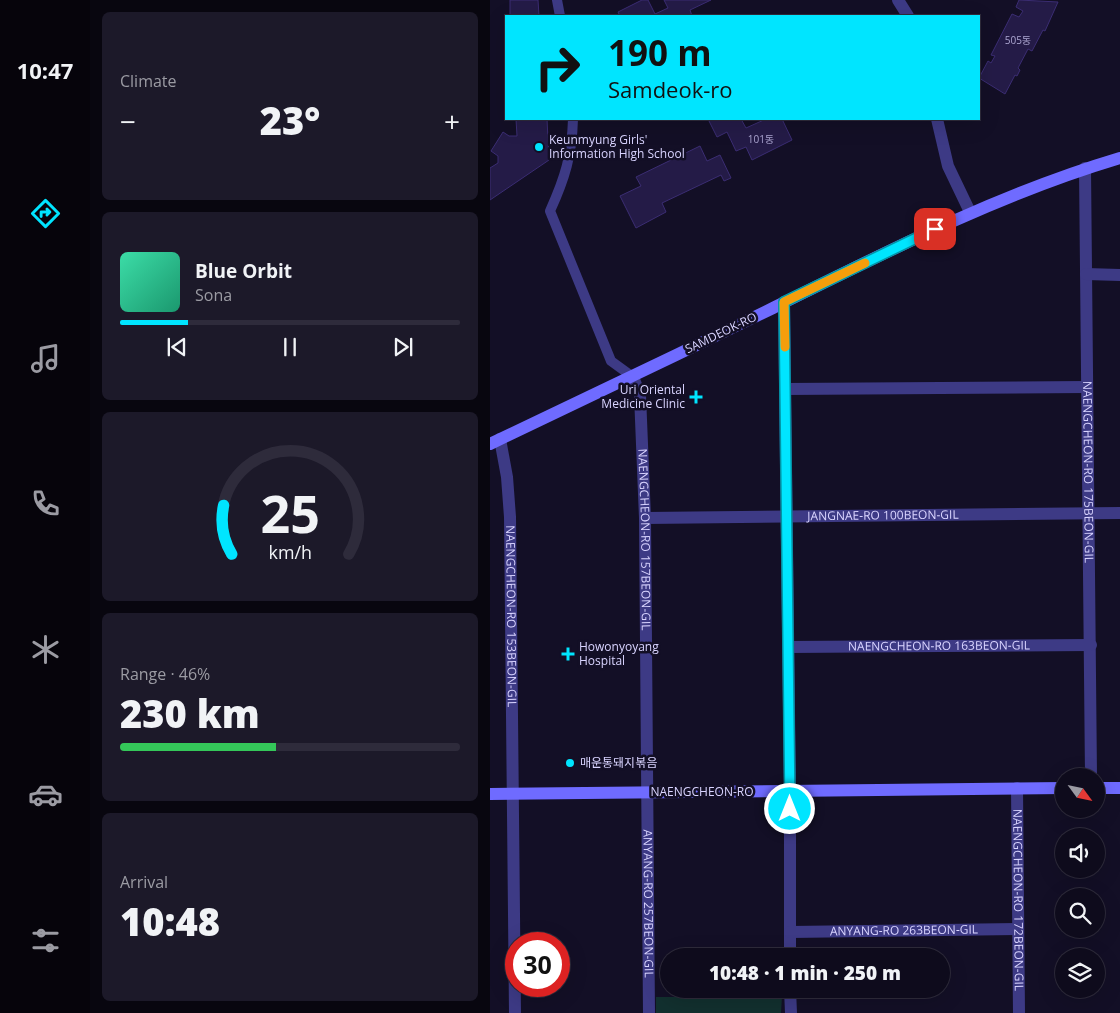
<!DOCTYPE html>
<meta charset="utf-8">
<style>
body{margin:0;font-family:"Open Sans","Noto Sans KR",sans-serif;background:#1c1929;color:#f1f3f6;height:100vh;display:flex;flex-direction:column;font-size:19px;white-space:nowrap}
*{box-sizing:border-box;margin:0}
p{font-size:16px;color:#9b9ba3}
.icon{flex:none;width:28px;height:28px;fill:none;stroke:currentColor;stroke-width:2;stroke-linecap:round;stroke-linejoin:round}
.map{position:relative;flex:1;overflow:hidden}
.panel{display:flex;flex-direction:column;gap:12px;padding:12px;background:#08060f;width:400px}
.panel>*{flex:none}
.hud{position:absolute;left:15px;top:15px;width:475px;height:105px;border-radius:0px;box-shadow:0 5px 20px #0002,0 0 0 1px #2e2b3b;background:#00e5ff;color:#111;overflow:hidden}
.needle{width:32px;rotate:123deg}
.tools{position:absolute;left:565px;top:768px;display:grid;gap:10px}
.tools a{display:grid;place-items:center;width:50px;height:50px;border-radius:50%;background:#0e0b1c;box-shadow:0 5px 20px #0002,0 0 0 1px #2e2b3b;font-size:25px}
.speed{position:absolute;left:15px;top:932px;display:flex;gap:10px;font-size:25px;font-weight:700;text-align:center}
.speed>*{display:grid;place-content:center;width:65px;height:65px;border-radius:50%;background:#0e0b1c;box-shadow:0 5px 20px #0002,0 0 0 1px #2e2b3b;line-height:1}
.speed .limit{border:8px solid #d22;background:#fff;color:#111}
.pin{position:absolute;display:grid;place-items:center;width:42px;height:42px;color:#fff;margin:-21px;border-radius:10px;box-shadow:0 2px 8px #0006}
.me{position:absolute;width:55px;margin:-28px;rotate:0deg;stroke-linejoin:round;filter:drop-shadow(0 0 4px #0008)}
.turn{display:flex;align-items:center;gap:18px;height:105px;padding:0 20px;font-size:22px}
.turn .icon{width:65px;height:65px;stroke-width:2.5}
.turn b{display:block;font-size:35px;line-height:42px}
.big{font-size:38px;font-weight:800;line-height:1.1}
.panel .widget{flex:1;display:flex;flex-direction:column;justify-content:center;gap:8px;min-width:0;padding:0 18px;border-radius:8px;background:#1c1929}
.panel .dial{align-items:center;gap:0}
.dial svg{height:130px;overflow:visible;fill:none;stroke:#2e2b3b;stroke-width:7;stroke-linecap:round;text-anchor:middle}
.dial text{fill:#f1f3f6;stroke:none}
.song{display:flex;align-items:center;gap:15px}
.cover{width:60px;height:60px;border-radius:8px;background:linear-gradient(135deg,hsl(160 70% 55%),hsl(160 70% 35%))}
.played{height:5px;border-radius:2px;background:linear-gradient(90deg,#00e5ff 20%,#2e2b3b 20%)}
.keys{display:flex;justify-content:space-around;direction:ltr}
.heat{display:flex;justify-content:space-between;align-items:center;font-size:28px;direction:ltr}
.charge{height:8px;border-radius:4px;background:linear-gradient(90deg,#34c759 46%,#2e2b3b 0)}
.trip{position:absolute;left:170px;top:948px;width:290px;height:50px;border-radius:25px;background:#0e0b1c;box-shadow:0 5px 20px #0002,0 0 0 1px #2e2b3b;font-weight:800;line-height:50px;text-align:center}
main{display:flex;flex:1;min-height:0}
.tab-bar{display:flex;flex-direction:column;width:90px;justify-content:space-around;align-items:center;background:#06040b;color:#9b9ba3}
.tab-bar .icon{width:35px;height:35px}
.tab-bar .active{color:#00e5ff}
.tab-bar b{font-size:22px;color:#f1f3f6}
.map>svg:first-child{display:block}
.green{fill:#12302f}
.building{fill:#241b47;stroke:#3b2d73}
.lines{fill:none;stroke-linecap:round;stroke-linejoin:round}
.lane{stroke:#3d3a85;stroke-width:10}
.street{stroke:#3d3a85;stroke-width:12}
.secondary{stroke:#6f6bff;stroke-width:12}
.route-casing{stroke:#0095a6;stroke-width:12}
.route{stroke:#00e5ff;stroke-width:9}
.slow{stroke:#f59e0b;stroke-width:9}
.poi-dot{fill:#00e5ff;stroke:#130f26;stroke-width:2}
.labels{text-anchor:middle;stroke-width:5;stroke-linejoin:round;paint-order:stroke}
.number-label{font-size:10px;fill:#aca6d1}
.poi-label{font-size:12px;fill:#d9d4ff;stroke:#130f26;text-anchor:start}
.street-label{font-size:12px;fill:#d9d4ff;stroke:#130f26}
</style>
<main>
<nav class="tab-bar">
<b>10:47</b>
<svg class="icon active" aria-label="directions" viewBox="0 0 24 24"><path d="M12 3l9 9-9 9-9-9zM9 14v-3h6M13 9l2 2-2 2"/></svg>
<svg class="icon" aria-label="music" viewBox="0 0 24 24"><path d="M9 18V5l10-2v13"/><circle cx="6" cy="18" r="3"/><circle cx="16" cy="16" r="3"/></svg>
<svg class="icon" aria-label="phone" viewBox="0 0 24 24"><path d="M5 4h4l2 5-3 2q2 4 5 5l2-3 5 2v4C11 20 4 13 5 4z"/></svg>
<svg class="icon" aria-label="climate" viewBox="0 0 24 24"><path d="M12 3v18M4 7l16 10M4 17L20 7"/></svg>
<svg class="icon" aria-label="car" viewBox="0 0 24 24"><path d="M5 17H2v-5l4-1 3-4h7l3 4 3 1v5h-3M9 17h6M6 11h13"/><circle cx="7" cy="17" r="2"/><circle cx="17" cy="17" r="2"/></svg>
<svg class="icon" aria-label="filters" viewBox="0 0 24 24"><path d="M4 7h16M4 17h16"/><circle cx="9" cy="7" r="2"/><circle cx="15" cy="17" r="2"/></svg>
</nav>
<section class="panel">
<div class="widget"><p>Climate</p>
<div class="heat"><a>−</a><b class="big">23°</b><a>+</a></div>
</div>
<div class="widget">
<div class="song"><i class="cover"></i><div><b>Blue Orbit</b><p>Sona</p></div></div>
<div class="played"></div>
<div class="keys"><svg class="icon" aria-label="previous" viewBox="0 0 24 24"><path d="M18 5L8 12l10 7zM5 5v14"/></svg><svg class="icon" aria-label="pause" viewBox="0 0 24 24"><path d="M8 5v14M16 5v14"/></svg><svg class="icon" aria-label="next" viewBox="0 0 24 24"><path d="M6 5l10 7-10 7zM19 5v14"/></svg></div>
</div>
<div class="widget dial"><svg viewBox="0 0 100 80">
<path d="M14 69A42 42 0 1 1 86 69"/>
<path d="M14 69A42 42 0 0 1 9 39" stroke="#00e5ff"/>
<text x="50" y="56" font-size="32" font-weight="700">25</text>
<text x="50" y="72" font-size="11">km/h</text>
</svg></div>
<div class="widget"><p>Range · 46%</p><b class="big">230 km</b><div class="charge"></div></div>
<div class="widget"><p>Arrival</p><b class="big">10:48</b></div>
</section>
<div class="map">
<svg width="630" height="1013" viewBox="0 0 630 1013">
<rect width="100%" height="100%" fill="#130f26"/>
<path class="green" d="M166,997H292L291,1013H166Z"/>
<path class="building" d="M20,0H48L49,16H20Z
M152,0H158L165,14L178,8L174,0H221L200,10L202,16H130L128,12Z
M529,0L568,2L555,31L553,30L542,51L538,49L528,68L530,70L527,76L525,75L515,94L489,78L498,61L501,63L505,56L501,55L522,14L529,17L533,11L526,7Z
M26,119H57L59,160L0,200V168L8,163V156L1,151L13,132L19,136H27Z
M218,119H251L256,128L276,119H292L302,140L262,160L256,147L246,151L237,132L227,137Z
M210,146L217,161L230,155L241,178L234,181L231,175L172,203L176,212L146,228L130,196L151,186L146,177Z"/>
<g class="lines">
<path class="lane" d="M67,0L70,16
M83,119C82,155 75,178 60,211L121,361L143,377"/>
<g class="street">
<path d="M408,0L418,16"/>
<path d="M447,119L458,166L480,212"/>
<path id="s1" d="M595,168L601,776"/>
<path d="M596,274L630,275"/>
<path d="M294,302L300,792V956"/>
<path id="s2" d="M143,377L150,395L155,518L159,1013"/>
<path d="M295,389L596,387"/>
<path id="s3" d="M10,439L17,477L20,517L25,1013"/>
<path id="s4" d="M155,518L630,513"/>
<path id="s5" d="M298,647L601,645"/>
<path id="s6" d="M527,788L529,1013"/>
<path id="s7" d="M300,932L527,929"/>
<path d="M300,989L301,1013"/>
</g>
<path class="secondary" d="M0,444C94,399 189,354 283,308C396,252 509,194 630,158
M606,788H630
M0,794L574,788"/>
</g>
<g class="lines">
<defs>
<path id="route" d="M300,809L294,302L445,229"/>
</defs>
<use href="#route" class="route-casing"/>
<use href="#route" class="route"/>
<path class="slow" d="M295,347L294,302L375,263"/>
</g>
<g class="poi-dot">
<circle cx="49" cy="147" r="5"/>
<path d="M203.5 389.5h5v5h5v5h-5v5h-5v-5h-5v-5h5z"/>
<path d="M75.5 646.5h5v5h5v5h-5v5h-5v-5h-5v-5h5z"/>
<circle cx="80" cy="763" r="5"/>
</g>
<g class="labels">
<g class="number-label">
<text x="528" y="44">505동</text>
<text x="271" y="143">101동</text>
</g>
<g class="poi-label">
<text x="59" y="144">Keunmyung Girls'<tspan x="59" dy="14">Information High School</tspan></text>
<text x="195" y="394" text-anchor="end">Uri Oriental<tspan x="195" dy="14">Medicine Clinic</tspan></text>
<text x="89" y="651">Howonyoyang<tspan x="89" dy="14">Hospital</tspan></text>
<text x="90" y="767">매운통돼지볶음</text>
</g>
<g class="street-label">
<text transform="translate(231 333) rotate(-26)" y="4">SAMDEOK-RO</text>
<text dy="4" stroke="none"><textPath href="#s1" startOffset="304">NAENGCHEON-RO 175BEON-GIL</textPath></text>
<text dy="4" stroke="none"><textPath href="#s4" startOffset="238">JANGNAE-RO 100BEON-GIL</textPath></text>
<text dy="4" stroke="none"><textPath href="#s2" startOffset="164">NAENGCHEON-RO 157BEON-GIL</textPath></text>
<text dy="4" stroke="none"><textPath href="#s3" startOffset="178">NAENGCHEON-RO 153BEON-GIL</textPath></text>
<text dy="4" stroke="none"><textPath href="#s5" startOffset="151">NAENGCHEON-RO 163BEON-GIL</textPath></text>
<text x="212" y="796">NAENGCHEON-RO</text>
<text dy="4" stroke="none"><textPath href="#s6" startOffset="112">NAENGCHEON-RO 172BEON-GIL</textPath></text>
<text dy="4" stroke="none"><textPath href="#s2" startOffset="528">ANYANG-RO 257BEON-GIL</textPath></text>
<text dy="4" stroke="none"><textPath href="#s7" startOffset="114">ANYANG-RO 263BEON-GIL</textPath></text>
</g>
</g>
</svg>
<div class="tools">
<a><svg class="needle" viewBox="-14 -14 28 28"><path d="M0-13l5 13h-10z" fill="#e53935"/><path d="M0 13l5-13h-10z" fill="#9b9ba3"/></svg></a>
<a><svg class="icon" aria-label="sound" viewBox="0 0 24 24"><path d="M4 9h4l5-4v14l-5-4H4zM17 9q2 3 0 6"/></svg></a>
<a><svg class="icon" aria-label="search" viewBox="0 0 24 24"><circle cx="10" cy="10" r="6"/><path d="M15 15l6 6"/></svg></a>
<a><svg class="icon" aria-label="layers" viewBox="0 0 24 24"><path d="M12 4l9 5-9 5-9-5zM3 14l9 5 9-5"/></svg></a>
</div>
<div class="speed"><div class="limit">30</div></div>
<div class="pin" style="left:445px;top:229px;background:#d93025"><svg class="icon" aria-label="arrive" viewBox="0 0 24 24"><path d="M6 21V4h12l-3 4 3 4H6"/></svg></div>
<svg class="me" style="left:300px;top:809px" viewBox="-20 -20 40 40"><circle r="17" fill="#00e5ff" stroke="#fff" stroke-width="3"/><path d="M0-11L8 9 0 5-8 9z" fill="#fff"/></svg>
<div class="trip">10:48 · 1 min · 250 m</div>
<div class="hud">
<div class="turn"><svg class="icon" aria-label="right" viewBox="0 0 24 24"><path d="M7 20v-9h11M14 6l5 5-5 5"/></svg><div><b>190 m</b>Samdeok-ro</div></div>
</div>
</div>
</main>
